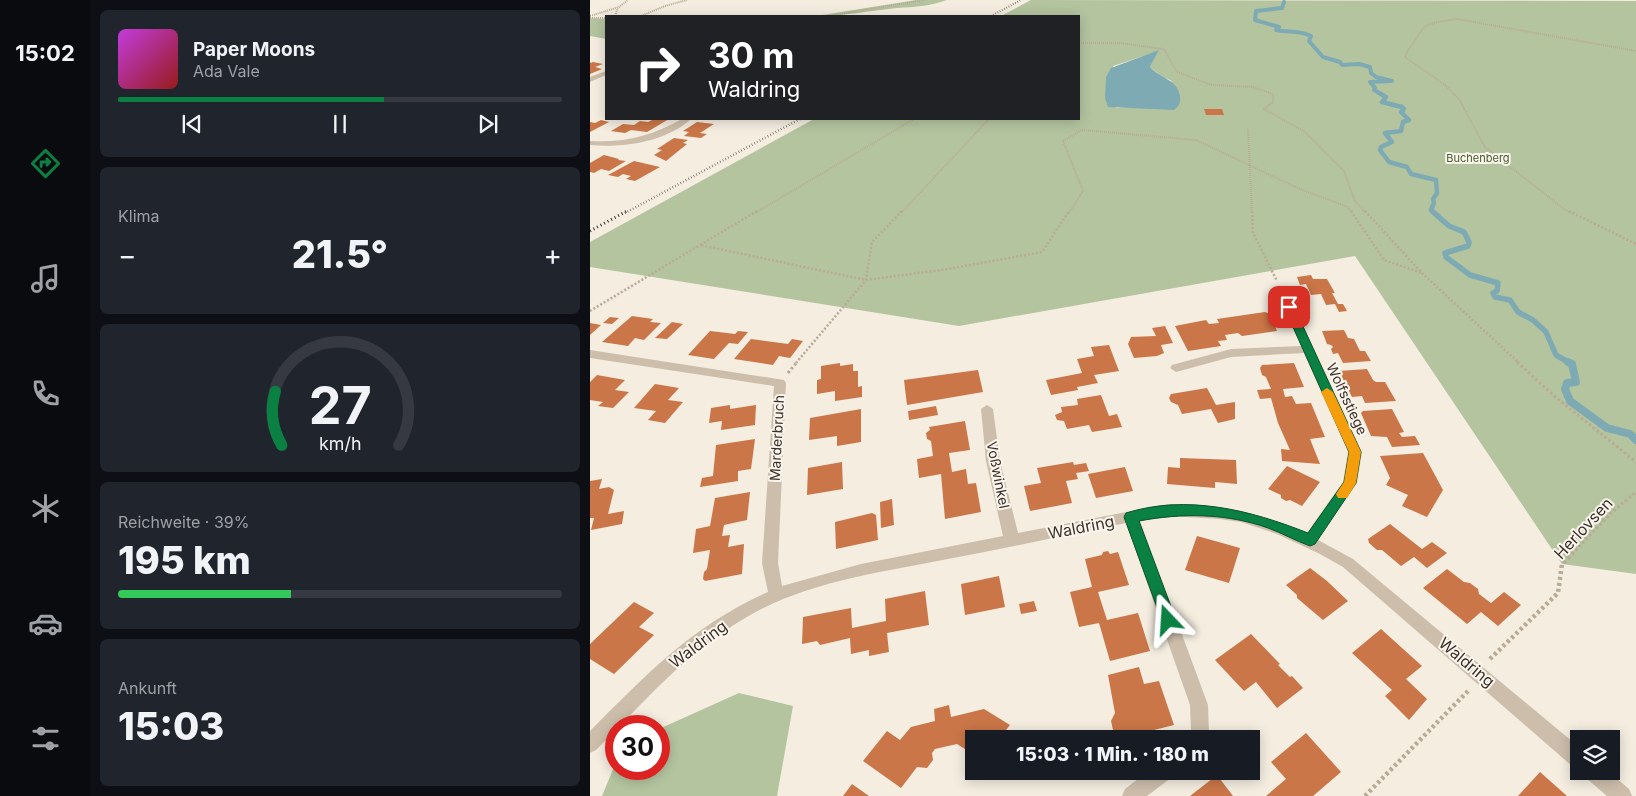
<!DOCTYPE html>
<html lang="de">
<meta charset="utf-8">
<style>
body{margin:0;font-family:Inter,sans-serif;background:#20242c;color:#f1f3f6;height:100vh;display:flex;flex-direction:column;font-size:19px;white-space:nowrap}
*{box-sizing:border-box;margin:0}
p{font-size:16px;color:#9ea1a6}
.icon{flex:none;width:28px;height:28px;fill:none;stroke:currentColor;stroke-width:2;stroke-linecap:round;stroke-linejoin:round}
.map{position:relative;flex:1;overflow:hidden}
.panel{display:flex;flex-direction:column;gap:10px;padding:10px;background:#0d0f14;width:500px}
.panel>*{flex:none}
.top-card{position:absolute;left:15px;top:15px;width:475px;height:105px;border-radius:0px;box-shadow:0 2px 12px #0003;background:#202124;color:#fff;overflow:hidden}
.fabs{position:absolute;left:980px;top:730px;display:grid;gap:10px}
.fabs a{display:grid;place-items:center;width:50px;height:50px;border-radius:0px;background:#171b24;box-shadow:0 2px 12px #0003;font-size:25px}
.speed{position:absolute;left:15px;top:715px;display:flex;gap:10px;font-size:25px;font-weight:700;text-align:center}
.speed>*{display:grid;place-content:center;width:65px;height:65px;border-radius:50%;background:#171b24;box-shadow:0 2px 12px #0003;line-height:1}
.speed .limit{border:8px solid #d22;background:#fff;color:#111}
.pin{position:absolute;display:grid;place-items:center;width:42px;height:42px;color:#fff;margin:-21px;border-radius:10px;box-shadow:0 2px 8px #0006}
.me{position:absolute;width:55px;margin:-28px;rotate:340deg;stroke-linejoin:round;filter:drop-shadow(0 0 4px #0008)}
.turn{display:flex;align-items:center;gap:18px;height:105px;padding:0 20px;font-size:22px}
.turn .icon{width:65px;height:65px;stroke-width:2.5}
.turn b{display:block;font-size:35px;line-height:42px}
.big{font-size:38px;font-weight:800;line-height:1.1}
.panel .widget{flex:1;display:flex;flex-direction:column;justify-content:center;gap:8px;min-width:0;padding:0 18px;border-radius:8px;background:#20242c}
.panel .dial{align-items:center;gap:0}
.dial svg{height:130px;overflow:visible;fill:none;stroke:#363941;stroke-width:7;stroke-linecap:round;text-anchor:middle}
.dial text{fill:#f1f3f6;stroke:none}
.song{display:flex;align-items:center;gap:15px}
.cover{width:60px;height:60px;border-radius:8px;background:linear-gradient(135deg,hsl(290 70% 55%),hsl(0 70% 35%))}
.played{height:5px;border-radius:2px;background:linear-gradient(90deg,#0b8043 60%,#363941 60%)}
.keys{display:flex;justify-content:space-around;direction:ltr}
.heat{display:flex;justify-content:space-between;align-items:center;font-size:28px;direction:ltr}
.charge{height:8px;border-radius:4px;background:linear-gradient(90deg,#34c759 39%,#363941 0)}
.trip{position:absolute;left:375px;top:730px;width:295px;height:50px;border-radius:0px;background:#171b24;box-shadow:0 2px 12px #0003;font-weight:800;line-height:50px;text-align:center}
main{display:flex;flex:1;min-height:0}
.dock{display:flex;flex-direction:column;width:90px;justify-content:space-around;align-items:center;background:#090b0e;color:#9ea1a6}
.dock .icon{width:35px;height:35px}
.dock .current{color:#0b8043}
.dock b{font-size:22px;color:#f1f3f6}
.map>svg:first-child{display:block}
.green{fill:#b4c49f;fill-rule:evenodd}
.water{fill:#7eabb3}
.lines{fill:none;stroke-linecap:round;stroke-linejoin:round}
.stream-far3{stroke:#7eabb3;stroke-width:4}
.stream-far2{stroke:#7eabb3;stroke-width:4.5}
.stream-far1{stroke:#7eabb3;stroke-width:5.5}
.stream{stroke:#7eabb3;stroke-width:8}
.building{fill:#ca7648}
.path-far3{stroke:#b9a995;stroke-width:2;stroke-dasharray:1 1;stroke-linecap:butt}
.path-far2{stroke:#b9a995;stroke-width:2.5;stroke-dasharray:2 2;stroke-linecap:butt}
.path-far1{stroke:#b9a995;stroke-width:3;stroke-dasharray:2.5 2.5;stroke-linecap:butt}
.path{stroke:#b9a995;stroke-width:4.5;stroke-dasharray:3 3;stroke-linecap:butt}
.minor{fill:#cdbeab;fill-rule:evenodd}
.rail-far2{stroke:#3b312a;stroke-width:2;stroke-dasharray:0.5 2;stroke-linecap:butt}
.rail-far1{stroke:#3b312a;stroke-width:2.5;stroke-dasharray:0.5 2.5;stroke-linecap:butt}
.rail{stroke:#3b312a;stroke-width:3;stroke-dasharray:1 3;stroke-linecap:butt}
.route{fill:#0b8043;stroke:#07532c}
.slow{fill:#f59e0b}
.labels{text-anchor:middle;stroke-width:4;stroke-linejoin:round;paint-order:stroke}
.far-park-label{font-size:11px;fill:#455a2d;stroke:#fbf6ed}
.street-label{font-size:14px;fill:#3b312a;stroke:#fbf6ed}
.near-street-label{font-size:16px;fill:#3b312a;stroke:#fbf6ed}
</style>
<main>
<nav class="dock">
<b>15:02</b>
<svg class="icon current" aria-label="directions" viewBox="0 0 24 24"><path d="M12 3l9 9-9 9-9-9zM9 14v-3h6M13 9l2 2-2 2"/></svg>
<svg class="icon" aria-label="music" viewBox="0 0 24 24"><path d="M9 18V5l10-2v13"/><circle cx="6" cy="18" r="3"/><circle cx="16" cy="16" r="3"/></svg>
<svg class="icon" aria-label="phone" viewBox="0 0 24 24"><path d="M5 4h4l2 5-3 2q2 4 5 5l2-3 5 2v4C11 20 4 13 5 4z"/></svg>
<svg class="icon" aria-label="climate" viewBox="0 0 24 24"><path d="M12 3v18M4 7l16 10M4 17L20 7"/></svg>
<svg class="icon" aria-label="car" viewBox="0 0 24 24"><path d="M5 17H2v-5l4-1 3-4h7l3 4 3 1v5h-3M9 17h6M6 11h13"/><circle cx="7" cy="17" r="2"/><circle cx="17" cy="17" r="2"/></svg>
<svg class="icon" aria-label="filters" viewBox="0 0 24 24"><path d="M4 7h16M4 17h16"/><circle cx="9" cy="7" r="2"/><circle cx="15" cy="17" r="2"/></svg>
</nav>
<section class="panel">
<div class="widget">
<div class="song"><i class="cover"></i><div><b>Paper Moons</b><p>Ada Vale</p></div></div>
<div class="played"></div>
<div class="keys"><svg class="icon" aria-label="previous" viewBox="0 0 24 24"><path d="M18 5L8 12l10 7zM5 5v14"/></svg><svg class="icon" aria-label="pause" viewBox="0 0 24 24"><path d="M8 5v14M16 5v14"/></svg><svg class="icon" aria-label="next" viewBox="0 0 24 24"><path d="M6 5l10 7-10 7zM19 5v14"/></svg></div>
</div>
<div class="widget"><p>Klima</p>
<div class="heat"><a>−</a><b class="big">21.5°</b><a>+</a></div>
</div>
<div class="widget dial"><svg viewBox="0 0 100 80">
<path d="M14 69A42 42 0 1 1 86 69"/>
<path d="M14 69A42 42 0 0 1 10 36" stroke="#0b8043"/>
<text x="50" y="56" font-size="32" font-weight="700">27</text>
<text x="50" y="72" font-size="11">km/h</text>
</svg></div>
<div class="widget"><p>Reichweite · 39%</p><b class="big">195 km</b><div class="charge"></div></div>
<div class="widget"><p>Ankunft</p><b class="big">15:03</b></div>
</section>
<div class="map">
<svg width="1046" height="796" viewBox="0 0 1046 796">
<rect width="100%" height="100%" fill="#f4ede0"/>
<path class="green" d="M326,0H357C340,6 325,7 307,8C280,11 254,16 226,16Z
M441,0L1046,1V574L972,564L765,256L369,326L0,267V242L224,119H489V16H411ZM568,51L560,67L571,76L582,81L552,107L526,108L523,66Z
M0,18L16,19V39L0,36Z
M149,693L203,706L187,796H12L26,762V769H69V729Z"/>
<path class="water" d="M569,50L560,67C571,79 587,79 590,96C591,102 589,106 584,110L518,107L515,98L516,77L521,68Z"/>
<g class="lines">
<path class="stream-far3" d="M694,2L692,8L666,11L665,20L689,27L686,30C700,33 707,29 721,36L719,41L733,57L750,62L752,65L769,64L780,67L781,73L786,77L802,81L780,82L785,88L784,90L791,94"/>
<path class="stream-far2" d="M789,93L796,97L792,102L812,107L814,109L811,112L819,120L813,122L811,131L795,133L802,142L791,147L790,150L799,162L817,167L821,174L846,180L847,193L843,199L844,203L841,210L844,213"/>
<path class="stream-far1" d="M842,211L859,226L874,232L879,242L878,246L855,253L856,257L880,275L908,283L907,291L903,293L905,297L920,300L928,312L943,320L956,332L966,355L980,363"/>
<path class="stream" d="M978,362L982,364L986,382L977,383L975,389L980,401L1017,428L1040,434L1046,440"/>
</g>
<path class="building" d="M3,62L13,64L5,67L12,69L0,74V63Z
M614,109H632L634,115H616Z
M64,119H79L57,132L41,130L35,133L21,131L33,124L44,125L50,121L58,122Z
M11,120L19,122L0,132V122L5,123Z
M107,122L124,124L110,133L117,134L111,138L94,136L99,132L93,131Z
M84,138L98,140L93,143L97,144L76,161L64,155L72,150L67,149Z
M14,155L29,159L28,160L36,161L19,171L11,169L4,173L0,172V163Z
M44,161L70,167L45,181L36,179L41,176L33,174L28,177L18,175Z
M721,275L723,279H737L745,293H742L748,304H753L757,311L749,312L745,304L736,305L731,294L721,295L716,284L710,285L707,277Z
M675,312L680,314L687,331L652,336L648,333L635,335L637,340L628,341L631,346L598,351L585,326L616,320L619,324L629,323L627,319Z
M42,316L63,319L60,322L71,323L54,340L45,338L38,346L12,342Z
M20,317L29,318L22,324L13,323Z
M82,322L93,324L77,339L65,338Z
M0,323L11,325L0,335Z
M575,326L583,343L571,345L574,353L567,356L544,358L538,344L541,337L566,336L562,328Z
M754,330L758,338L764,339L770,351H775L781,361L753,363L748,353L743,354L741,349L743,347L741,345L737,344L732,331Z
M120,331L145,334L148,331L158,332L148,344L139,343L124,359L98,355Z
M161,339L198,344L202,339L213,341L200,358L189,356L183,365L144,359Z
M519,345L529,371L504,375L508,383L487,387L488,390L461,395L456,380L492,373L487,359L504,356L501,347Z
M250,363V366L263,364V371H268V387L272,386V397L245,401V391L227,394V380L231,379V366Z
M704,363L714,387L693,389L695,397L702,396L706,404L721,403L735,437L720,439L730,464L692,461L691,449L700,450L688,423L681,398L670,399L667,390L681,389L676,377L672,375L670,368L672,365Z
M777,369L783,380L786,382H795L806,401L775,403L772,396L762,397L749,371Z
M388,370L393,392L317,405L314,380Z
M7,375L35,380L25,390L39,392L23,408L8,406L13,402L0,400V382Z
M65,384L89,388L78,400L93,402L75,423L58,420L66,411L44,408Z
M617,388L626,405L645,402V419L628,423L621,409L592,414L588,405L581,402L579,398L581,394Z
M511,395L519,416L527,414L532,427L502,432L499,425L477,429L474,421L467,420L465,415L472,412L471,407L488,405L487,399Z
M140,405V409L166,405L165,425L131,430L132,421L119,423L121,408Z
M346,406L348,415L319,420L318,411Z
M271,409V442L247,446V436L219,440L220,418Z
M802,409L814,432L809,433L812,437L825,436L830,445L802,447L797,437L781,436L771,413L773,411Z
M375,421L380,450L359,453L362,472L376,469L378,484L386,483L391,512L355,519L351,474L329,478L327,459L343,456L341,441L337,439L336,433L340,430L339,427Z
M165,439L161,469L148,471V481L110,487L112,478L123,476L126,445Z
M833,453L853,490L837,517L812,506L818,495L796,485L800,478L790,456Z
M590,458L646,460L647,484L625,482V488L577,484L578,467L590,468Z
M252,462L253,489L217,495L218,468Z
M483,462L484,465L496,463L499,471L486,473L488,479L476,481L482,503L440,511L434,486L451,483L447,468Z
M697,466L730,482L712,506L700,500L696,501L691,498V495L678,489Z
M535,467L543,491L506,498L498,474Z
M12,479L9,489L19,487L24,490L18,514L34,511L32,524L1,530L4,518H0V481Z
M160,492L157,520L134,525L132,536L140,535L138,547L154,544L152,574L115,581L113,579L114,572L117,569L120,550L103,553L106,529L120,526L125,498Z
M302,499L304,525L291,528L290,502Z
M282,513L286,515L288,540L246,549L245,522Z
M800,524L832,549L842,542L857,553L837,568L824,557L811,566L792,550H787L779,543L778,539Z
M607,536L650,548L639,583L595,570Z
M518,551L520,554L528,552L539,585L508,592L517,620L548,613L560,651L520,661L509,623L489,627L480,592L502,587L495,559L512,555L513,552Z
M720,568L737,581L758,601L733,620L707,598V595L696,585Z
M857,569L874,582L880,583L888,589L889,594L901,603L914,592L931,605L908,626L891,612L877,624L833,588Z
M409,576L415,607L375,615L371,584Z
M335,591L339,625L297,633L299,652L279,656V650L261,654L260,638L230,645L227,641L212,644L213,617L261,608L262,628L296,621L295,599Z
M444,601L447,611L431,614L429,604Z
M44,602L64,613L49,627L64,635L24,674L0,659V644Z
M791,629L832,666L816,679L837,699L819,720L795,696L802,690L762,653Z
M661,634L690,664L688,665L700,677L702,676L713,688L687,708L666,682L654,691L625,660Z
M549,667L554,684L569,681L584,725L532,738L531,735L523,730L521,721L525,713L518,675Z
M359,705L361,717L394,709L420,725L416,730L431,739H384V755L367,744L345,749L342,753L343,760L337,768L327,767L311,788L273,761L297,731L310,740L321,727L345,721L344,709Z
M716,733L751,772L723,796H676L696,779L681,762Z
M950,772L977,796H928Z
M627,775L643,796H600Z
M262,784L279,796H253Z"/>
<g class="lines">
<path class="path-far3" d="M0,16L29,7L38,0
M25,16L28,8
M51,16L75,6L97,0
M238,16L335,0
M0,18H16
M489,43H529L574,49L587,72L622,85L663,87L683,94V102L674,109L715,132L754,171L765,201L776,213
M658,129L662,213
M165,213L324,119
M311,213L399,119
M479,213L493,191L473,141L492,130L606,140L710,189L758,207L762,213
M981,213L974,209L895,147L869,99L855,85L815,57L817,52L834,27L847,22L867,19L1046,51"/>
<path class="path-far2" d="M167,211L110,245L276,280L358,269L452,252L479,211
M662,211L663,233L687,281
M761,211L794,260L832,273
M775,211L832,273L929,363
M979,211L1046,244
M0,311L110,245
M206,363L276,280L282,242L312,211"/>
<path class="path-far1" d="M927,362L963,395L1046,462
M198,373L207,362
M982,554L1021,513L1046,492"/>
<path class="path" d="M900,659L968,593L972,564L983,553
M775,796L878,691"/>
<path class="minor" d="M16,71V75L0,82V77Z
M92,119H101C76,142 33,148 0,145V141C34,143 62,136 92,119Z
M693,290L698,293L772,452L767,483L728,540L763,559L989,747V768L982,766L753,567L730,554L687,534L651,522L629,519L578,516L550,521L618,705L619,733L617,739H596L601,730L600,705L536,523C476,535 418,548 358,559C292,572 222,581 162,614C111,642 70,684 30,726H26V730L6,750L0,753V731C57,674 102,626 178,592L172,563L184,386L0,358V350L194,380L196,383L188,563L192,586L271,564L413,536L396,461L391,409L397,405L403,409L410,461L428,533L578,504L629,507L651,511L677,518L716,534L753,482L758,452L714,353L641,357L586,372L580,368L582,365L641,349L711,346L688,293Z
M558,771H583L581,778L557,796H532L535,789Z
M994,771H1018L1039,789L1042,796H1017L996,778Z"/>
<path class="rail-far2" d="M401,16L431,0"/>
<path class="rail-far1" d="M35,213L210,119"/>
<path class="rail" d="M0,231L37,211"/>
</g>
<path class="route" d="M699,304L704,307L771,452L766,483L725,544L720,546C706,541 692,533 678,528C636,513 592,513 549,521L586,620L583,624L578,626L573,624L534,517L536,513C597,494 660,510 718,533L754,482L759,452L694,307Z"/>
<path class="slow" d="M737,388L743,392L771,452L766,483L757,498H748L746,494L754,482L759,452L731,392Z"/>
<g class="labels">
<g class="far-park-label">
<text x="888" y="162">Buchenberg</text>
</g>
<g class="street-label">
<text transform="translate(757 399) rotate(65)" y="5">Wolfsstiege</text>
<text transform="translate(187 438) rotate(-87)" y="5">Marderbruch</text>
<text transform="translate(408 475) rotate(79)" y="5">Voßwinkel</text>
</g>
<g class="near-street-label">
<text transform="translate(491 527) rotate(-11)" y="6">Waldring</text>
<text transform="translate(993 528) rotate(-47)" y="6">Herlovsen</text>
<text transform="translate(108 644) rotate(-37)" y="6">Waldring</text>
<text transform="translate(877 662) rotate(40)" y="6">Waldring</text>
</g>
</g>
</svg>
<div class="fabs">
<a><svg class="icon" aria-label="layers" viewBox="0 0 24 24"><path d="M12 4l9 5-9 5-9-5zM3 14l9 5 9-5"/></svg></a>
</div>
<div class="speed"><div class="limit">30</div></div>
<div class="pin" style="left:699px;top:307px;background:#d93025"><svg class="icon" aria-label="arrive" viewBox="0 0 24 24"><path d="M6 21V4h12l-3 4 3 4H6"/></svg></div>
<svg class="me" style="left:578px;top:620px" viewBox="-20 -20 40 40"><path d="M0-17L14 15 0 8-14 15z" fill="#0b8043" stroke="#fff" stroke-width="4"/></svg>
<div class="trip">15:03 · 1 Min. · 180 m</div>
<div class="top-card">
<div class="turn"><svg class="icon" aria-label="right" viewBox="0 0 24 24"><path d="M7 20v-9h11M14 6l5 5-5 5"/></svg><div><b>30 m</b>Waldring</div></div>
</div>
</div>
</main>
